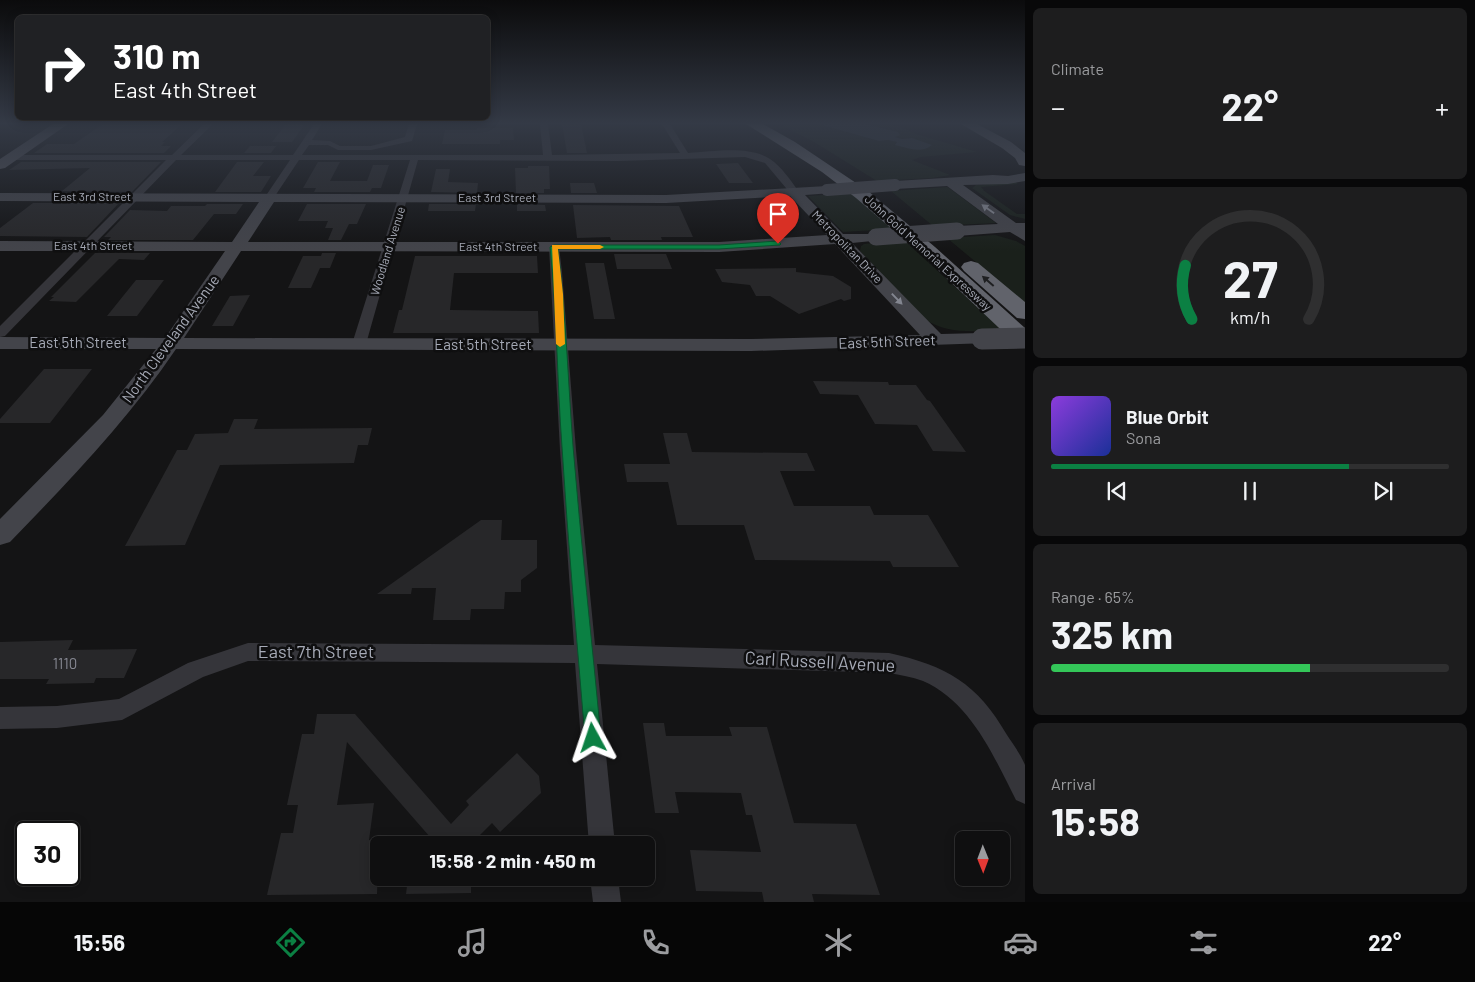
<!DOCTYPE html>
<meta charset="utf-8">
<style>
body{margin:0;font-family:Barlow,sans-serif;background:#1d1d1e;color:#f1f3f6;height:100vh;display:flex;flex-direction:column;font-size:19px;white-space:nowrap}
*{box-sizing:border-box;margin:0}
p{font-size:16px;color:#9b9c9f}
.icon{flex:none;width:28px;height:28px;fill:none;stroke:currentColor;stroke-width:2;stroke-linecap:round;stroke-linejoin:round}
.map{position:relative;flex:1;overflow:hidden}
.drawer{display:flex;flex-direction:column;gap:8px;padding:8px;background:#080809;width:450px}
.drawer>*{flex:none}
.banner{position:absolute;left:15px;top:15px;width:475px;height:105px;border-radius:8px;box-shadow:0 2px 12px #0003,0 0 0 1px #2f2f30;background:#202124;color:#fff;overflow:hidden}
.needle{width:32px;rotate:179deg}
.buttons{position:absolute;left:955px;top:831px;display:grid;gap:10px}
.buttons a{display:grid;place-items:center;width:55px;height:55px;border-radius:8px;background:#0f0f10;box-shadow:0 2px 12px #0003,0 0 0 1px #2f2f30;font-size:25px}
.speed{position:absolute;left:15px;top:821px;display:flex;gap:10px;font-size:25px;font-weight:700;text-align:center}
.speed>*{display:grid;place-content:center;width:65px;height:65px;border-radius:50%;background:#0f0f10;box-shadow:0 2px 12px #0003,0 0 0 1px #2f2f30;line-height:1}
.speed .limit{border:2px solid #111;border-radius:8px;background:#fff;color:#111}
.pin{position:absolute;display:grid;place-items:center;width:42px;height:42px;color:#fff;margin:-51px -21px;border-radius:50% 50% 50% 0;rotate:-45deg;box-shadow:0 0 5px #0007}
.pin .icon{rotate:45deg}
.me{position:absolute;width:55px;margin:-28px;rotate:355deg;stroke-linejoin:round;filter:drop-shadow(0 0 4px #0008)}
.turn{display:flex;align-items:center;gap:18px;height:105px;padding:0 15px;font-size:22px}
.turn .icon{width:65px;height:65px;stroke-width:2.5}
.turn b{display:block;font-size:35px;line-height:42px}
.big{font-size:38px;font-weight:700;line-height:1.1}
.drawer .widget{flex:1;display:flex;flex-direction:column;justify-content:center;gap:8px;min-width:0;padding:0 18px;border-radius:8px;background:#1d1d1e}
.drawer .dial{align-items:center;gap:0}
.dial svg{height:130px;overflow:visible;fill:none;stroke:#2f2f30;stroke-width:7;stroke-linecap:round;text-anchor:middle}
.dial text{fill:#f1f3f6;stroke:none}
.song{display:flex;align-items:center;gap:15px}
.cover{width:60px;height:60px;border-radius:8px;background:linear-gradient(135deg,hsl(270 70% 55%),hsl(230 70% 35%))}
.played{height:5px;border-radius:2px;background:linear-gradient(90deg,#0b8043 75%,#2f2f30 75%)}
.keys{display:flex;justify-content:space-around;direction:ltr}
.heat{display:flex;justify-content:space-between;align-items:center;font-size:28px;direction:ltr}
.charge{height:8px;border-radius:4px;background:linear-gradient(90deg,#34c759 65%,#2f2f30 0)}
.trip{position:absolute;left:370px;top:836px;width:285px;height:50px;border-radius:8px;background:#0f0f10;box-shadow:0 2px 12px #0003,0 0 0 1px #2f2f30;font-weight:700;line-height:50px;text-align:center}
.menu{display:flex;height:80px;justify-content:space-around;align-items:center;background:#060606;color:#9b9c9f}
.menu .icon{width:35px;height:35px}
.menu .selected{color:#0b8043}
.menu b{font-size:22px;color:#f1f3f6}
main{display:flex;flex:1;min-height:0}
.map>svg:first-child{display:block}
.green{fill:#1a201b}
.water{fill:#2a3239}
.building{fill:#272729}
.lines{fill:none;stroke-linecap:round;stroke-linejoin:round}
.street{fill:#35353a;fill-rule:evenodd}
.secondary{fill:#43444a;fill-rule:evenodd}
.primary{fill:#515259;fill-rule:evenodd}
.highway{fill:#61636b;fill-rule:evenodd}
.secondary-bridge-far2{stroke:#43444a;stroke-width:12}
.secondary-bridge-far1{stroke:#43444a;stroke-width:17}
.secondary-bridge{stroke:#43444a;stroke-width:21}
.oneway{fill:#838690}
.oneway2{fill:#1f2022}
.route{fill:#0b8043;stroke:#07532c}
.slow{fill:#f59e0b}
.labels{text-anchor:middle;stroke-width:5;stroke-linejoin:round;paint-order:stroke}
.far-street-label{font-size:12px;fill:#a6aab6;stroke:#0f0f10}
.street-label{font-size:15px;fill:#a6aab6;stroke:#0f0f10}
.near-number-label{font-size:15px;fill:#868892}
.near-street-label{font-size:18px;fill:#a6aab6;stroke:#0f0f10}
</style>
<main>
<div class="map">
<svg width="1025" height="902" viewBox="0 0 1025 902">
<rect width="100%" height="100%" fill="#141415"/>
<path class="green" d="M779,124H818L879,141L888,140L898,142L895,144L912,138L902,139L894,137L898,132L866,124H886L901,127L916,134L977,152L921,157L912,160L950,175L932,178L877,181L814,142Z
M1015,182L1018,184L981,187L984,190H983L1017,214H1025V219L1010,215L972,188L976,185Z
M947,187L949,188L996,223L933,226L891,191Z
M853,193L892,229L843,232L808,196Z
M995,235L1016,241L1025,246V303L947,238Z
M904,240L1002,330C976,331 947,335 925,319L860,251L861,246L864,244Z"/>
<path class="water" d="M818,124H866L898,132L900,135L895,137L902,139L912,138L932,145C921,154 908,148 895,145L897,142L888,140L879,141Z"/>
<path class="building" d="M103,124L150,125L182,124L162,142H165L161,146H171L164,153H34L47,144H74Z
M286,124H305L292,142H272Z
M562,124H581L587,153H567Z
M477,128H513L514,140H500V144H442L445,130H477Z
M250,146H276L271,153H244Z
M21,162H161L132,192L62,191L90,168L9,170Z
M237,162H264L253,176H271L261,192H215Z
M318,162H340L330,181H367L373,165H389L381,188H372L370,192H314L316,188H303Z
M738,163L753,183H729L716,164Z
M528,166H549L550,189H544V193H516L515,168H528Z
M436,169H450L448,182L478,183L477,193L431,192Z
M570,183H594L597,193H571Z
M33,203H119L87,237L0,236V228Z
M207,204H243L236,214H214L193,240H108L111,237H104L130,210L167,211L171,206H205Z
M307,204H366L357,224H349L341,240H328L333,228H325L328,221H298Z
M429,204H476L475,211H428Z
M517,204L545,205L546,211H517Z
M573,205L679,206L693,237H661L662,240H611L610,237L577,238Z
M95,253H150L144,260L119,259L76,302L49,301L54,297H51Z
M322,253H336L330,268H320L311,288H288L303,256H321Z
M614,254H666L672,269H617Z
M415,256H537L538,273H454L450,310L538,311L539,333H393L399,310H402Z
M585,263H604L615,319H594Z
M796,268V272L833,276L851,287V299L844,301L841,299L799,314L770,296H756L750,285L722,282L715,269Z
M136,280H164L137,316H107Z
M250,295L233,326H212L230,296Z
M44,369H92L50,423H0V419Z
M813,381L888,382L889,385H916L927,400L930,401L966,452L933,451L917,425L875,424L858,395L820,394Z
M234,419H258L254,429L372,428L368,445H358L354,463L220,465L185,545L125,546L177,450H187L195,434L228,433Z
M663,433H687L692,452L807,453L815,471H780L794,506H870L874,515H928L959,567H893L890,561L755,560L744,525H677L668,482H627L624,464H670Z
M481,520H502L501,540H537V568L521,580V592H505L504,609H471L470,620H433L436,588H412L411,594H377Z
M73,640L68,650L137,649L124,678H96L94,683L46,684L49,679H0V642Z
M317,714H355L451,824L469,805L466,801L517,753L539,776L541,793L500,832L492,823L470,845H437L347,742L337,805L374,803L369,840H379L377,894L267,895L281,833H293L298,805H287L302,734H314Z
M643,723H664L666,736H732L729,727H767L794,823L856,824L880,895L812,894L814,902H764L762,892L696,891L690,850L761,852L752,815H746L741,793L675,792L679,813H655Z
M408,878H471V893L406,894Z"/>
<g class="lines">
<path class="street" d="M204,124H213L181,155H293L314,124H322L312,140L330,141L340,146H371L405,137L409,124H417L412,141L371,150H338L328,145H309L302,155H543L540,124H548L552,155L680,153L662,124H670L688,153C713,152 748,145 770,159C782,167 791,181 799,192L797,194H791L765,163L745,157L618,161L418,160L366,344L359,348L352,344L410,160H299L273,199L270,200L265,197L290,160H176L5,336L0,337V326L166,160H13L9,157L10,155H172Z
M554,244L559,247L562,272L576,450L595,645L889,653C947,666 977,683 1007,735C1013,744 1021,755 1025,765C1025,776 1025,792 1025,804L1016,800C994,757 971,702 923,681C912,677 900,675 889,673L597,664L615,845H589L575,663L248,661L203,677L122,720L57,728L0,729V707L57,706L119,699L188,663L248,643L574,645L560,450L549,247Z
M590,878H618L621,902H593Z"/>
<path class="secondary" d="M1025,173V181L1008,184L963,185L1016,223H1025V241L1010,232L957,236L952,234L949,231L952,228L957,226L998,224L947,186L895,189L888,185L895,181L993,175L1008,176Z
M827,186L832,187L834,190L832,193L805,195L843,234H882L884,237L882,240L852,243L941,334L982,333L989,335L992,339L989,343L751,351L176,349C128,420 69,481 10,542L0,545V519L103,415L156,349H0V337L165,338L225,251H0V241L232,242L259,202L0,201V193L666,195ZM790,196L827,235L719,242H248L274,202L666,203ZM835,244L920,335L751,339L184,338L241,251L719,252Z"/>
<path class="primary" d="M53,124H68L5,168L0,169V159Z
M961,124H977L1011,142L1025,153V166L1019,165L1015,158L1002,148Z"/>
<path class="highway" d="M746,124H763L795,142L868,191L935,247L1025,328V347L1017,345L922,255L856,198L822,172Z
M971,261L978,263L1025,302V319L1017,318L964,271L961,267L964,263Z"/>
<path class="secondary-bridge-far2" d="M827,190L895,185"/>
<path class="secondary-bridge-far1" d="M876,237L957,231"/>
<path class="secondary-bridge" d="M982,339L1025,338"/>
</g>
<defs><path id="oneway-solid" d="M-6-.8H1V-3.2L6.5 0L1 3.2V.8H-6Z" transform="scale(1.25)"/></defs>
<g class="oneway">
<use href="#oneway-solid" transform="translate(988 209) rotate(-145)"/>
<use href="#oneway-solid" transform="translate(897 299) rotate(46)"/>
</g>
<use class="oneway2" href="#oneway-solid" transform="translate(988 281) rotate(-139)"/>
<linearGradient id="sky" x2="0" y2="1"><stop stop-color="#0b0b0c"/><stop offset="0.49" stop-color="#343a46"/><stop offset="1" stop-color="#343a46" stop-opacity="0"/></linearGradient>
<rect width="1025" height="251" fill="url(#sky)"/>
<path class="route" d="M778,241L781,244L780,245L719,249H558C566,315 568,381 573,446C581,544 592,641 601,738L599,744L593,746L587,744L585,738C577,641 568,544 562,447C557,380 557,313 550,247L554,245H719Z"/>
<path class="slow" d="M552,245H600L604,247L600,249H558L563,294L565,344L560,347L556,344Z"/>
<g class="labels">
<g class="far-street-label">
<text x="92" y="201">East 3rd Street</text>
<text x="497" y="202">East 3rd Street</text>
<text x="93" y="250">East 4th Street</text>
<text x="498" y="251">East 4th Street</text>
<text transform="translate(847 247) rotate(46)" y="4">Metropolitan Drive</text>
<text transform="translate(388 251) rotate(-73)" y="4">Woodland Avenue</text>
<text transform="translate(928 253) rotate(42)" y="4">John Gold Memorial Expressway</text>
</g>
<g class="street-label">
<text transform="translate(171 339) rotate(-54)" y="5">North Cleveland Avenue</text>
<text transform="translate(887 342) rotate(-2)" y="5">East 5th Street</text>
<text x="78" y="348">East 5th Street</text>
<text x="483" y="350">East 5th Street</text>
</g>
<g class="near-number-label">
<text x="65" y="669">1110</text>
</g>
<g class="near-street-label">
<text x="316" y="658">East 7th Street</text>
<text transform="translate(820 662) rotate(3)" y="6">Carl Russell Avenue</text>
</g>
</g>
</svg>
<div class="buttons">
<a><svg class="needle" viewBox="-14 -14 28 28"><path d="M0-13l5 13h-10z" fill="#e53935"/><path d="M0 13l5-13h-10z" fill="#9b9c9f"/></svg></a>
</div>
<div class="speed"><div class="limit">30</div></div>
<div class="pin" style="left:778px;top:244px;background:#d93025"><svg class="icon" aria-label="arrive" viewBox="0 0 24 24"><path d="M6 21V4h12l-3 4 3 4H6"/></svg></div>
<svg class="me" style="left:593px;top:738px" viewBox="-20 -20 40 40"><path d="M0-17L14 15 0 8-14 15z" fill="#0b8043" stroke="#fff" stroke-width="4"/></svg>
<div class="trip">15:58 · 2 min · 450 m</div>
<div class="banner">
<div class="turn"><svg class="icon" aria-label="right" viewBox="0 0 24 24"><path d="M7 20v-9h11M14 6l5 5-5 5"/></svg><div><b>310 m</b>East 4th Street</div></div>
</div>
</div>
<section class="drawer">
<div class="widget"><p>Climate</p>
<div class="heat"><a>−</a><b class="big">22°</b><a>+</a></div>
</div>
<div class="widget dial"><svg viewBox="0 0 100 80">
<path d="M14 69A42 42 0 1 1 86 69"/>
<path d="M14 69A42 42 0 0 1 10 36" stroke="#0b8043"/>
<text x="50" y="56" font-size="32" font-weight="700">27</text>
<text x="50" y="72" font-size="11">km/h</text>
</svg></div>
<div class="widget">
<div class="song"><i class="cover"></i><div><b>Blue Orbit</b><p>Sona</p></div></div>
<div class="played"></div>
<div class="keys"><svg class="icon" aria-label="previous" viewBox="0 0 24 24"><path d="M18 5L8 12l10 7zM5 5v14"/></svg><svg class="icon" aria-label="pause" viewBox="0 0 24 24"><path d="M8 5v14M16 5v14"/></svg><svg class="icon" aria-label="next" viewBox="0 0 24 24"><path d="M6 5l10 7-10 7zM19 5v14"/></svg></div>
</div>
<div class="widget"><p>Range · 65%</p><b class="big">325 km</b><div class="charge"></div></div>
<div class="widget"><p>Arrival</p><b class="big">15:58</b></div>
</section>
</main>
<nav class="menu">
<b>15:56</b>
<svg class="icon selected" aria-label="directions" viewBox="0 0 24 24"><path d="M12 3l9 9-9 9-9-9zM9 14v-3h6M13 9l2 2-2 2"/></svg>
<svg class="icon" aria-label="music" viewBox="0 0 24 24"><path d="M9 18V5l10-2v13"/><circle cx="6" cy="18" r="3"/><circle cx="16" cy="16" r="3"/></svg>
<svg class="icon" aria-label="phone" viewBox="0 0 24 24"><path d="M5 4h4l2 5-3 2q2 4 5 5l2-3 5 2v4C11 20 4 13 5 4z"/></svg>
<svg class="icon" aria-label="climate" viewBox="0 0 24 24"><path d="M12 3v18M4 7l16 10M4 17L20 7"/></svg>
<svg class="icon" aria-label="car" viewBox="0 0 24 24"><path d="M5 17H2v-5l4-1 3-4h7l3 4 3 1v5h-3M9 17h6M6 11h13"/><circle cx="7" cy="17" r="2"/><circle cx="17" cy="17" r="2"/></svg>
<svg class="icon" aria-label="filters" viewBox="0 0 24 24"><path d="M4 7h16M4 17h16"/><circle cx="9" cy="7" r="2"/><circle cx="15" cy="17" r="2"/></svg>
<b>22°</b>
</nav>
